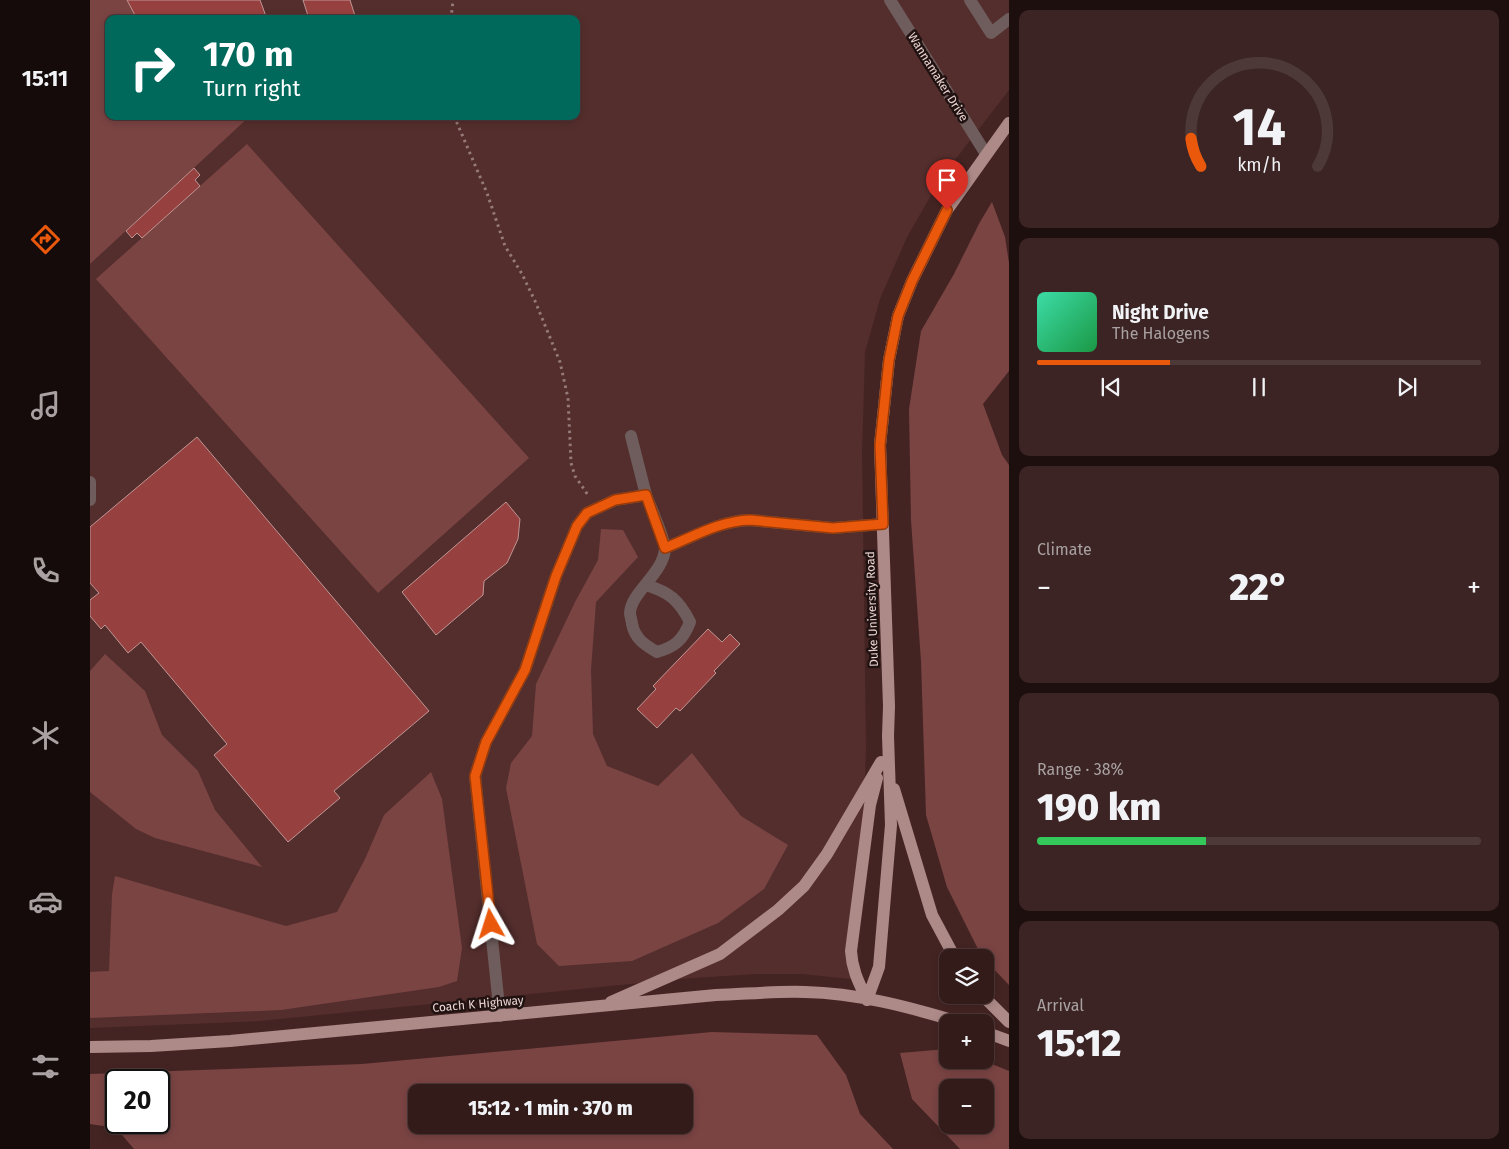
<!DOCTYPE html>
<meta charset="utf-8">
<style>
body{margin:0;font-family:"Fira Sans",sans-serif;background:#3b2423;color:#f1f3f6;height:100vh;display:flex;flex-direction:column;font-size:19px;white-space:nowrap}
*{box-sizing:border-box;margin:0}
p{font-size:16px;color:#a9a1a2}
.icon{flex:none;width:28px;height:28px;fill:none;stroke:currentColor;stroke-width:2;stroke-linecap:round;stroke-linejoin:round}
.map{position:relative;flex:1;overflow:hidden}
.details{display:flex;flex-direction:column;gap:10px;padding:10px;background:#1c0f0e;width:500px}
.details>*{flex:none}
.hud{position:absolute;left:15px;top:15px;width:475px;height:105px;border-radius:10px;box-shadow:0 2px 8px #0003,0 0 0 1px #4e3939;background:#00695c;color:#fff;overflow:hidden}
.fabs{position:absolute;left:849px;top:949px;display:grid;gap:10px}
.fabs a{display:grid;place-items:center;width:55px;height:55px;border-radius:10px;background:#331b1a;box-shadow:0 2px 8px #0003,0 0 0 1px #4e3939;font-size:25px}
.speed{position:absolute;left:15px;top:1069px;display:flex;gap:10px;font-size:25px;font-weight:700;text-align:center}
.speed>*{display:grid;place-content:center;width:65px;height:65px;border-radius:50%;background:#331b1a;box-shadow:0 2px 8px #0003,0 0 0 1px #4e3939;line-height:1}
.speed .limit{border:2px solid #111;border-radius:8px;background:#fff;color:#111}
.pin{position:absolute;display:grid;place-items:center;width:42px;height:42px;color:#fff;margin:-51px -21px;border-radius:50% 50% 50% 0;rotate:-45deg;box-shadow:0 0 5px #0007}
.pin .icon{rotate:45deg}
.me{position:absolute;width:55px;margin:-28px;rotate:354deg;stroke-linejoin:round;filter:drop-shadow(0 0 4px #0008)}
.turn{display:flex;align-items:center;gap:18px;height:105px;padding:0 15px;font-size:22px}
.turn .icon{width:65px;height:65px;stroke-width:2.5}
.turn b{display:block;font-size:35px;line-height:42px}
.big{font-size:38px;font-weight:800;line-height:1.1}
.details .tile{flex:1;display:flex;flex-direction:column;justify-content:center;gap:8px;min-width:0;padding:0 18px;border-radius:10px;background:#3b2423}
.details .dial{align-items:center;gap:0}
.dial svg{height:130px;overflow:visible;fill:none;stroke:#4e3939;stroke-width:7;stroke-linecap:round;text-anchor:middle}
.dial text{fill:#f1f3f6;stroke:none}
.song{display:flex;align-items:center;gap:15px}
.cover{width:60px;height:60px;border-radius:8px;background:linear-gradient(135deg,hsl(160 70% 55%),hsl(140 70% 35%))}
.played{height:5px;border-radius:2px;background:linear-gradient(90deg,#ea580c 30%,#4e3939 30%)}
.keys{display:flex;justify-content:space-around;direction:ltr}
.heat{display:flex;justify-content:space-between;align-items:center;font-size:28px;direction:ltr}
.charge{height:8px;border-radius:4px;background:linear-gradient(90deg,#34c759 38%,#4e3939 0)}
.trip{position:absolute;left:318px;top:1084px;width:285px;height:50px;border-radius:10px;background:#331b1a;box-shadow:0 2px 8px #0003,0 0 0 1px #4e3939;font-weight:800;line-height:50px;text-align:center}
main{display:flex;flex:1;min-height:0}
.dock{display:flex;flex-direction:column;width:90px;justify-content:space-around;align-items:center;background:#140b0a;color:#a9a1a2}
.dock .icon{width:35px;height:35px}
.dock .selected{color:#ea580c}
.dock b{font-size:22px;color:#f1f3f6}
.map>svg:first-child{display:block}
.built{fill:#542e2d;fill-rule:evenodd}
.green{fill:#7a4443;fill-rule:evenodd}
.building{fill:#974040;stroke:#bf9694}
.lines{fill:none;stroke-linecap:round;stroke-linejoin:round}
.path{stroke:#957a79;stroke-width:3;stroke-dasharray:2.5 4;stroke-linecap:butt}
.minor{stroke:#6e5d5c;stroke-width:12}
.major{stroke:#ad8a88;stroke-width:12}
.route-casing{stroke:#983908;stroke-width:12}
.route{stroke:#ea580c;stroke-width:9}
.labels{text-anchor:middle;stroke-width:5;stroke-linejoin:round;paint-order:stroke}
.street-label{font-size:12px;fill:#ecd6d4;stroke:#201211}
</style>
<main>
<nav class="dock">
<b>15:11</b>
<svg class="icon selected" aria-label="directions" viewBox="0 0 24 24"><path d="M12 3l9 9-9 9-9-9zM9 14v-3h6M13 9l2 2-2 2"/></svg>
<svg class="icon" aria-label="music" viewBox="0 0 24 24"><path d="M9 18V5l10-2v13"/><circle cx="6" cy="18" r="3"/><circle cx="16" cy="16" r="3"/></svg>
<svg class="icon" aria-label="phone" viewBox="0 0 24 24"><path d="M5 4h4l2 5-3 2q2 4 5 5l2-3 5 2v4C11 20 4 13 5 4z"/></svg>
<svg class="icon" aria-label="climate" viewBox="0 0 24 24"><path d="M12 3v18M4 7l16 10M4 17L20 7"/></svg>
<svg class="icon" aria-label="car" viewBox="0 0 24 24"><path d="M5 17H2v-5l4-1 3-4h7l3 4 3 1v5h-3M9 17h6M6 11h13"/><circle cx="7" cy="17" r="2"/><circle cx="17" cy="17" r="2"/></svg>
<svg class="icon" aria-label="filters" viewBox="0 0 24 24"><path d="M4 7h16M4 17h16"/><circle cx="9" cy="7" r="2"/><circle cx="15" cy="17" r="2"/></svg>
</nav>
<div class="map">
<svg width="919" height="1149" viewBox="0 0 919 1149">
<rect width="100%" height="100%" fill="#442423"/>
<path class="built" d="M0,0H919V90L851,178L817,237L790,299L775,352L772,452L776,748L774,816L761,979L712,974H665L590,979L170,1021L0,1028ZM19,19H486V116H19Z"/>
<path class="green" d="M0,0H170L177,19H19V116H160L0,264Z
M157,144L439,458L288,593L6,279Z
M902,202L915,237L919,263V371L893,404L912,455L919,465V985L895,960V958L892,957L857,887L836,815L831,661L821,520L819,409L831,331L864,274L890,222Z
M511,529L533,530L548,557L506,602L501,670L503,734L517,766L568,786L602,753L651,816L698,845L674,889L628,923L542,961L469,966L447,944L416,788L421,763L442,736L446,684L485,602L508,560Z
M15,654L55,691L72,735L108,771L125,810L172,867L65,838L46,829L0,792V671Z
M341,772L352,799L372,948L367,981L349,987L191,1010L0,1018V972L19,971L22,894L25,876L196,926L247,912L275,859L294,815Z
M622,1032L727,1035L756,1075L770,1114L803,1149H44L26,1128L0,1124V1074L272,1064ZM26,1080H69V1122H26ZM594,1092V1125H326V1092Z
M857,1049L858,1060H892L919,1071V1149H870L822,1099L810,1053ZM858,1088H895V1125H858Z"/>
<path class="building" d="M37,0H170L177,19H47Z
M213,0H260L266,19H219Z
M104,168L110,175L105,180L110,186L52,238L47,233L42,238L36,231Z
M107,437L339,711L244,791L250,798L198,842L124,755L137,744L51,642L38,653L15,625L11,629L0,616V600L9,593L0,583V527Z
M416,502L430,519L428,539L417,563L394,581L393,595L346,635L312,592Z
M618,629L632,642L640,634L650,644L624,671L626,673L590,711L586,708L567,728L547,709L566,689L563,686Z"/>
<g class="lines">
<path class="path" d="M361,19L363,0
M364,116L397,193L415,246L432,274L445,301L470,362L478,398L481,463L485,476L498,495"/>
<path class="minor" d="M800,0L896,154
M880,0L901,33L919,19
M0,482V500
M556,495C560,506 575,539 575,549C573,574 541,592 540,613C540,616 542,621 542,624C545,639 555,645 567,652C585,647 593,640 600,622C589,600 579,592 556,585
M575,548C603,537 629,521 660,520L743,528L793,524
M410,1016L385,776L396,742L435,670L466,576L487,526L497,513L525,500L556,495L541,436"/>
<path class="major" d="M804,789L842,915L865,958
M892,995L919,1022
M777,1000L789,967L801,825L798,736L799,706L790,445L799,360L808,316L822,281L857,210L919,123
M777,1000C769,983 762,970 761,951L780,805L787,778
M521,1002L630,954L688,910L714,886L737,854L791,762
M895,1032L919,1041
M0,1047L61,1046L140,1041L626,995C656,994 685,991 715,992C767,993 819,1007 869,1022"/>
</g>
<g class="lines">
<defs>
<path id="route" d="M401,924L385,776L396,742L435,670L466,576L487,526L497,513L525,500L556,495L575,548C603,537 629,521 660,520L743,528L793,524L790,445L799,360L808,316L822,281L857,210"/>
</defs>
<use href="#route" class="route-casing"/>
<use href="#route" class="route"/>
</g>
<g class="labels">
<g class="street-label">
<text transform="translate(848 77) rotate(58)" y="4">Wannamaker Drive</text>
<text transform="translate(782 609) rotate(-92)" y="4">Duke University Road</text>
<text transform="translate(388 1004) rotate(-5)" y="4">Coach K Highway</text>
</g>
</g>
</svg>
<div class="fabs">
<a><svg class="icon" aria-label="layers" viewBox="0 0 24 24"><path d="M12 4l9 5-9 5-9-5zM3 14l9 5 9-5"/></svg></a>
<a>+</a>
<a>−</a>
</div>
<div class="speed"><div class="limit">20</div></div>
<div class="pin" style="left:857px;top:210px;background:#d93025"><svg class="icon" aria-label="arrive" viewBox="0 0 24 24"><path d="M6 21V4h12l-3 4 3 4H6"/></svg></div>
<svg class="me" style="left:401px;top:924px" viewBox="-20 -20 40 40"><path d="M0-17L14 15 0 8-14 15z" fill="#ea580c" stroke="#fff" stroke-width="4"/></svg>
<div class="trip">15:12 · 1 min · 370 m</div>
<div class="hud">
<div class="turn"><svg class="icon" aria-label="right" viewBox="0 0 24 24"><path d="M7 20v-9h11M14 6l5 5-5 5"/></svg><div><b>170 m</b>Turn right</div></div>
</div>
</div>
<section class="details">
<div class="tile dial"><svg viewBox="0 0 100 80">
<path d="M14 69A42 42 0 1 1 86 69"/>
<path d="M14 69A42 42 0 0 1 8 52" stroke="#ea580c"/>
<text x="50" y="56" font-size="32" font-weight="700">14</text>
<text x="50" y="72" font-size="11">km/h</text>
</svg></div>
<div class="tile">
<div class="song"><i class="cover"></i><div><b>Night Drive</b><p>The Halogens</p></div></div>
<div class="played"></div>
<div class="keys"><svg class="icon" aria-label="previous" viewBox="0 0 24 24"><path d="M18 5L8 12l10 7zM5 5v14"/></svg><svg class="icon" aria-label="pause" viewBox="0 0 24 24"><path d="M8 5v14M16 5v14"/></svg><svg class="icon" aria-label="next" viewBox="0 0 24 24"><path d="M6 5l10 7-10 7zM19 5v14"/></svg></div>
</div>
<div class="tile"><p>Climate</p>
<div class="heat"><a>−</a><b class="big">22°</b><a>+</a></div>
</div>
<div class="tile"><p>Range · 38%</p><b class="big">190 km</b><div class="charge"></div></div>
<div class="tile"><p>Arrival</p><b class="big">15:12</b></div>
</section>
</main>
